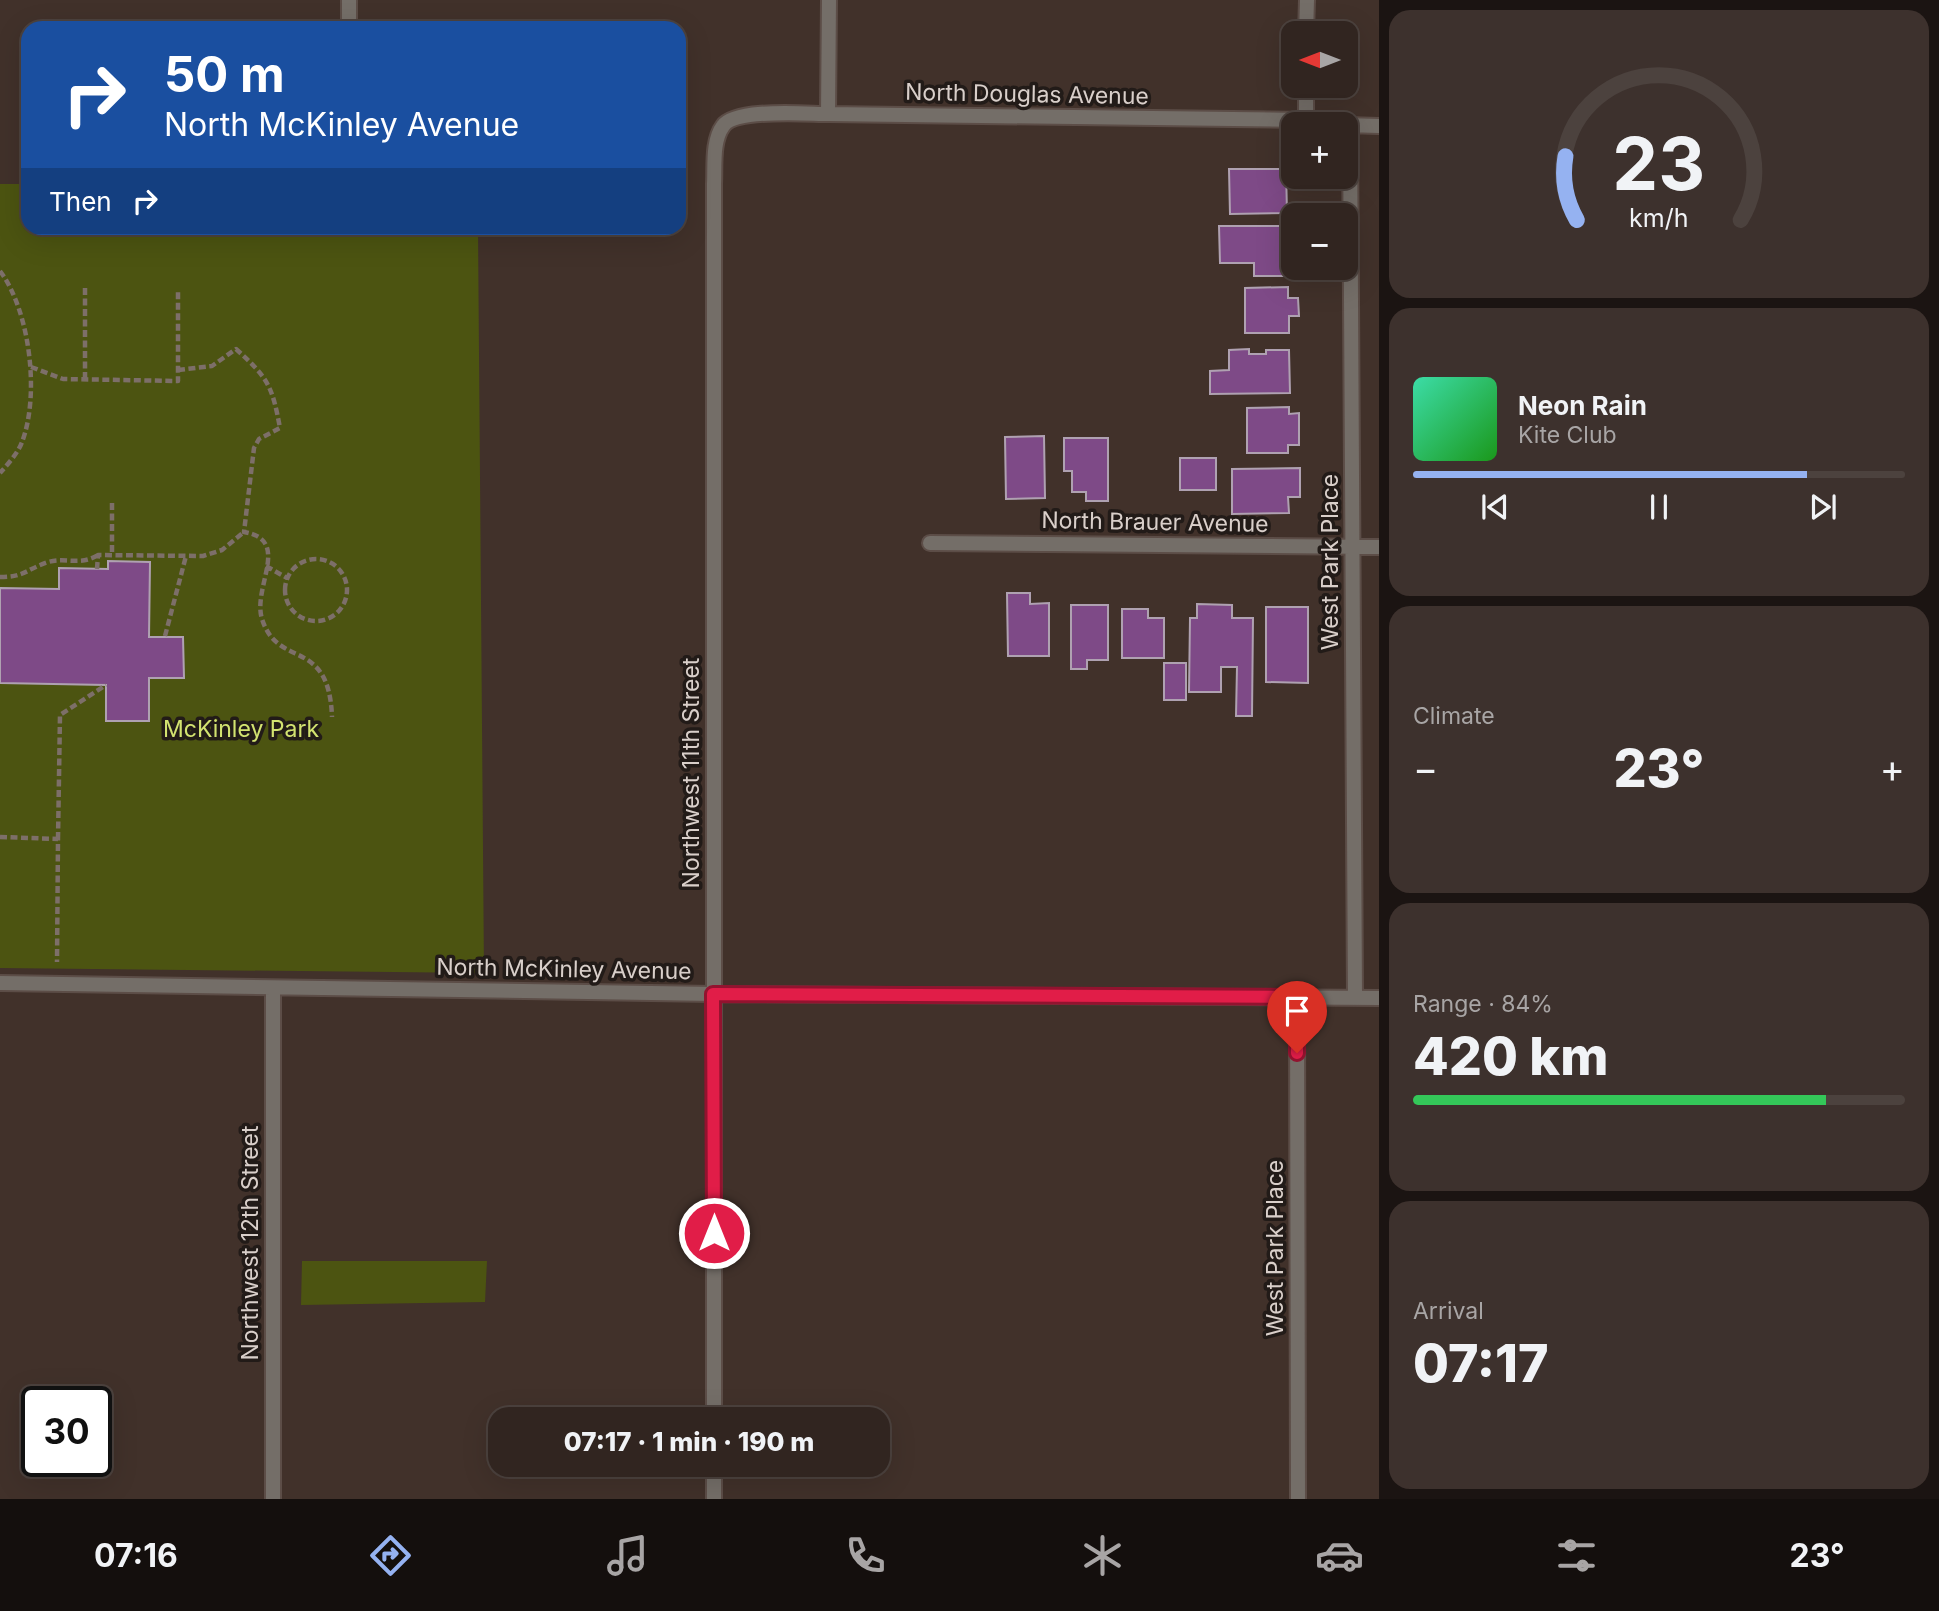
<!DOCTYPE html>
<meta charset="utf-8">
<style>
body{margin:0;font-family:Inter,sans-serif;background:#3d312d;color:#f1f3f6;height:100vh;display:flex;flex-direction:column;font-size:26px;white-space:nowrap}
*{box-sizing:border-box;margin:0}
p{font-size:23px;color:#a8a5a5}
.icon{flex:none;width:38px;height:38px;fill:none;stroke:currentColor;stroke-width:2;stroke-linecap:round;stroke-linejoin:round}
.map{position:relative;flex:1;overflow:hidden}
.details{display:flex;flex-direction:column;gap:10px;padding:10px;background:#1b1412;width:560px}
.details>*{flex:none}
.banner{position:absolute;left:21px;top:21px;width:665px;height:214px;border-radius:21px;box-shadow:0 7px 28px #0002,0 0 0 2px #4c423e;background:#1a4fa0;color:#fff;overflow:hidden}
.needle{width:46px;rotate:270deg}
.fabs{position:absolute;left:1281px;top:21px;display:grid;gap:14px}
.fabs a{display:grid;place-items:center;width:77px;height:77px;border-radius:14px;background:#312520;box-shadow:0 7px 28px #0002,0 0 0 2px #4c423e;font-size:35px}
.speed{position:absolute;left:21px;top:1386px;display:flex;gap:14px;font-size:35px;font-weight:700;text-align:center}
.speed>*{display:grid;place-content:center;width:91px;height:91px;border-radius:50%;background:#312520;box-shadow:0 7px 28px #0002,0 0 0 2px #4c423e;line-height:1}
.speed .limit{border:4px solid #111;border-radius:10px;background:#fff;color:#111}
.pin{position:absolute;display:grid;place-items:center;width:60px;height:60px;color:#fff;margin:-72px -30px;border-radius:50% 50% 50% 0;rotate:-45deg;box-shadow:0 0 7px #0007}
.pin .icon{rotate:45deg}
.me{position:absolute;width:77px;margin:-38px;rotate:0deg;stroke-linejoin:round;filter:drop-shadow(0 0 5px #0008)}
.turn{display:flex;align-items:center;gap:24px;height:147px;padding:0 28px;font-size:32px}
.turn .icon{width:91px;height:91px;stroke-width:2.5}
.turn b{display:block;font-size:49px;line-height:60px}
.then{display:flex;align-items:center;height:66px;padding:0 28px;background:#0003;gap:14px;font-size:26px}
.big{font-size:52px;font-weight:800;line-height:1.1}
.details .widget{flex:1;display:flex;flex-direction:column;justify-content:center;gap:10px;min-width:0;padding:0 24px;border-radius:21px;background:#3d312d}
.details .dial{align-items:center;gap:0}
.dial svg{height:182px;overflow:visible;fill:none;stroke:#4c423e;stroke-width:7;stroke-linecap:round;text-anchor:middle}
.dial text{fill:#f1f3f6;stroke:none}
.song{display:flex;align-items:center;gap:21px}
.cover{width:84px;height:84px;border-radius:10px;background:linear-gradient(135deg,hsl(160 70% 55%),hsl(120 70% 35%))}
.played{height:7px;border-radius:4px;background:linear-gradient(90deg,#95b2f1 80%,#4c423e 80%)}
.keys{display:flex;justify-content:space-around;direction:ltr}
.heat{display:flex;justify-content:space-between;align-items:center;font-size:38px;direction:ltr}
.charge{height:10px;border-radius:5px;background:linear-gradient(90deg,#34c759 84%,#4c423e 0)}
.trip{position:absolute;left:488px;top:1407px;width:402px;height:70px;border-radius:21px;background:#312520;box-shadow:0 7px 28px #0002,0 0 0 2px #4c423e;font-weight:800;line-height:70px;text-align:center}
.tabs{display:flex;height:112px;justify-content:space-around;align-items:center;background:#140f0d;color:#a8a5a5}
.tabs .icon{width:49px;height:49px}
.tabs .active{color:#95b2f1}
.tabs b{font-size:32px;color:#f1f3f6}
main{display:flex;flex:1;min-height:0}
.map>svg:first-child{display:block}
.green{fill:#4c5411}
.building{fill:#7e4a87;stroke:#afa1b1;stroke-width:2}
.lines{fill:none;stroke-linecap:round;stroke-linejoin:round}
.street-casing{stroke:#5c4d47;stroke-width:18}
.path{stroke:#7d6f69;stroke-width:4.5;stroke-dasharray:7 3.5;stroke-linecap:butt}
.street{stroke:#746e68;stroke-width:14}
.route-casing{stroke:#92132f;stroke-width:18}
.route{stroke:#e11d48;stroke-width:12}
.labels{text-anchor:middle;stroke-width:7;stroke-linejoin:round;paint-order:stroke}
.street-label{font-size:23px;fill:#d9cfca;stroke:#221b18}
.park-label{font-size:23px;fill:#d3e370;stroke:#221b18}
</style>
<main>
<div class="map">
<svg width="1379" height="1499" viewBox="0 0 1379 1499">
<rect width="100%" height="100%" fill="#41312a"/>
<path class="green" d="M0,184H28V228H478L484,973L0,968Z
M302,1261H487L485,1302L301,1305Z"/>
<path class="building" d="M1229,169H1286L1287,213L1230,214Z
M1219,226H1288L1289,276H1254V263H1220Z
M1288,287V298H1298L1299,316H1289V333H1245V288Z
M1249,349V354H1266V350H1289L1290,393L1210,394V371L1229,370V350Z
M1289,407V414L1299,413V445H1288V453H1247V408Z
M1044,436L1045,498L1006,499L1005,437Z
M1064,438H1108V501H1086V492H1072V471H1064Z
M1180,458H1216V490H1180Z
M1300,468V497H1288L1289,513L1232,514V469Z
M108,561L150,562L149,637H183L184,678H149V721H106V685L0,683V588L59,589V568L108,569Z
M1007,593H1030V604L1049,603V656H1008Z
M1197,604L1232,605V618H1253L1252,716H1236L1237,667H1221V692H1189L1190,618H1197Z
M1071,605H1108V660H1087V669H1071Z
M1266,607H1308V683L1266,682Z
M1122,609H1148V618H1164V658H1122Z
M1164,663H1186V700H1164Z"/>
<g class="lines">
<defs>
<path id="street" d="M349,0V28
M1306,33L1307,0
M828,114L829,0
M1306,120V86
M1346,125L1379,126
M1350,126L1355,997
M930,543L1379,547
M0,983L714,994L1379,998
M1297,997L1298,1499
M714,1419V184C715,166 712,141 723,126C735,108 806,114 828,114L1306,120L1337,124
M714,1465V1499
M273,1499V988"/>
</defs>
<use href="#street" class="street-casing"/>
<path class="path" d="M0,271C30,311 40,395 22,442C18,453 8,464 0,473
M31,367L63,379L178,381V289
M178,370L212,366L236,349C268,378 272,385 280,428L259,439L254,448L244,532C292,540 252,587 262,619C278,670 329,636 332,717
M85,379V288
M112,503V555
M285 590a31 31 0 1 1 62 0a31 31 0 1 1-62 0Z
M266,566L287,578
M97,569L98,555L203,556L222,550L244,532
M0,577C25,577 27,569 48,562C66,557 81,566 98,555
M165,636L186,556
M0,837L58,839L57,962
M58,839L60,715L106,685"/>
<use href="#street" class="street"/>
</g>
<g class="lines">
<defs>
<path id="route" d="M714,1233L713,994L1297,997V1053"/>
</defs>
<use href="#route" class="route-casing"/>
<use href="#route" class="route"/>
</g>
<g class="labels">
<g class="street-label">
<text transform="translate(1027 94) rotate(1)" y="8">North Douglas Avenue</text>
<text transform="translate(1155 522) rotate(1)" y="8">North Brauer Avenue</text>
<text transform="translate(1330 562) rotate(-90)" y="8">West Park Place</text>
<text transform="translate(691 773) rotate(-90)" y="8">Northwest 11th Street</text>
<text transform="translate(564 969) rotate(1)" y="8">North McKinley Avenue</text>
<text transform="translate(250 1243) rotate(-90)" y="8">Northwest 12th Street</text>
<text transform="translate(1275 1248) rotate(-90)" y="8">West Park Place</text>
</g>
<g class="park-label">
<text x="241" y="737">McKinley Park</text>
</g>
</g>
</svg>
<div class="fabs">
<a><svg class="needle" viewBox="-14 -14 28 28"><path d="M0-13l5 13h-10z" fill="#e53935"/><path d="M0 13l5-13h-10z" fill="#a8a5a5"/></svg></a>
<a>+</a>
<a>−</a>
</div>
<div class="speed"><div class="limit">30</div></div>
<div class="pin" style="left:1297px;top:1053px;background:#d93025"><svg class="icon" aria-label="arrive" viewBox="0 0 24 24"><path d="M6 21V4h12l-3 4 3 4H6"/></svg></div>
<svg class="me" style="left:714px;top:1233px" viewBox="-20 -20 40 40"><circle r="17" fill="#e11d48" stroke="#fff" stroke-width="3"/><path d="M0-11L8 9 0 5-8 9z" fill="#fff"/></svg>
<div class="trip">07:17 · 1 min · 190 m</div>
<div class="banner">
<div class="turn"><svg class="icon" aria-label="right" viewBox="0 0 24 24"><path d="M7 20v-9h11M14 6l5 5-5 5"/></svg><div><b>50 m</b>North McKinley Avenue</div></div>
<div class="then">Then<svg class="icon" aria-label="right" viewBox="0 0 24 24"><path d="M7 20v-9h11M14 6l5 5-5 5"/></svg></div>
</div>
</div>
<section class="details">
<div class="widget dial"><svg viewBox="0 0 100 80">
<path d="M14 69A42 42 0 1 1 86 69"/>
<path d="M14 69A42 42 0 0 1 9 41" stroke="#95b2f1"/>
<text x="50" y="56" font-size="32" font-weight="700">23</text>
<text x="50" y="72" font-size="11">km/h</text>
</svg></div>
<div class="widget">
<div class="song"><i class="cover"></i><div><b>Neon Rain</b><p>Kite Club</p></div></div>
<div class="played"></div>
<div class="keys"><svg class="icon" aria-label="previous" viewBox="0 0 24 24"><path d="M18 5L8 12l10 7zM5 5v14"/></svg><svg class="icon" aria-label="pause" viewBox="0 0 24 24"><path d="M8 5v14M16 5v14"/></svg><svg class="icon" aria-label="next" viewBox="0 0 24 24"><path d="M6 5l10 7-10 7zM19 5v14"/></svg></div>
</div>
<div class="widget"><p>Climate</p>
<div class="heat"><a>−</a><b class="big">23°</b><a>+</a></div>
</div>
<div class="widget"><p>Range · 84%</p><b class="big">420 km</b><div class="charge"></div></div>
<div class="widget"><p>Arrival</p><b class="big">07:17</b></div>
</section>
</main>
<nav class="tabs">
<b>07:16</b>
<svg class="icon active" aria-label="directions" viewBox="0 0 24 24"><path d="M12 3l9 9-9 9-9-9zM9 14v-3h6M13 9l2 2-2 2"/></svg>
<svg class="icon" aria-label="music" viewBox="0 0 24 24"><path d="M9 18V5l10-2v13"/><circle cx="6" cy="18" r="3"/><circle cx="16" cy="16" r="3"/></svg>
<svg class="icon" aria-label="phone" viewBox="0 0 24 24"><path d="M5 4h4l2 5-3 2q2 4 5 5l2-3 5 2v4C11 20 4 13 5 4z"/></svg>
<svg class="icon" aria-label="climate" viewBox="0 0 24 24"><path d="M12 3v18M4 7l16 10M4 17L20 7"/></svg>
<svg class="icon" aria-label="car" viewBox="0 0 24 24"><path d="M5 17H2v-5l4-1 3-4h7l3 4 3 1v5h-3M9 17h6M6 11h13"/><circle cx="7" cy="17" r="2"/><circle cx="17" cy="17" r="2"/></svg>
<svg class="icon" aria-label="filters" viewBox="0 0 24 24"><path d="M4 7h16M4 17h16"/><circle cx="9" cy="7" r="2"/><circle cx="15" cy="17" r="2"/></svg>
<b>23°</b>
</nav>
